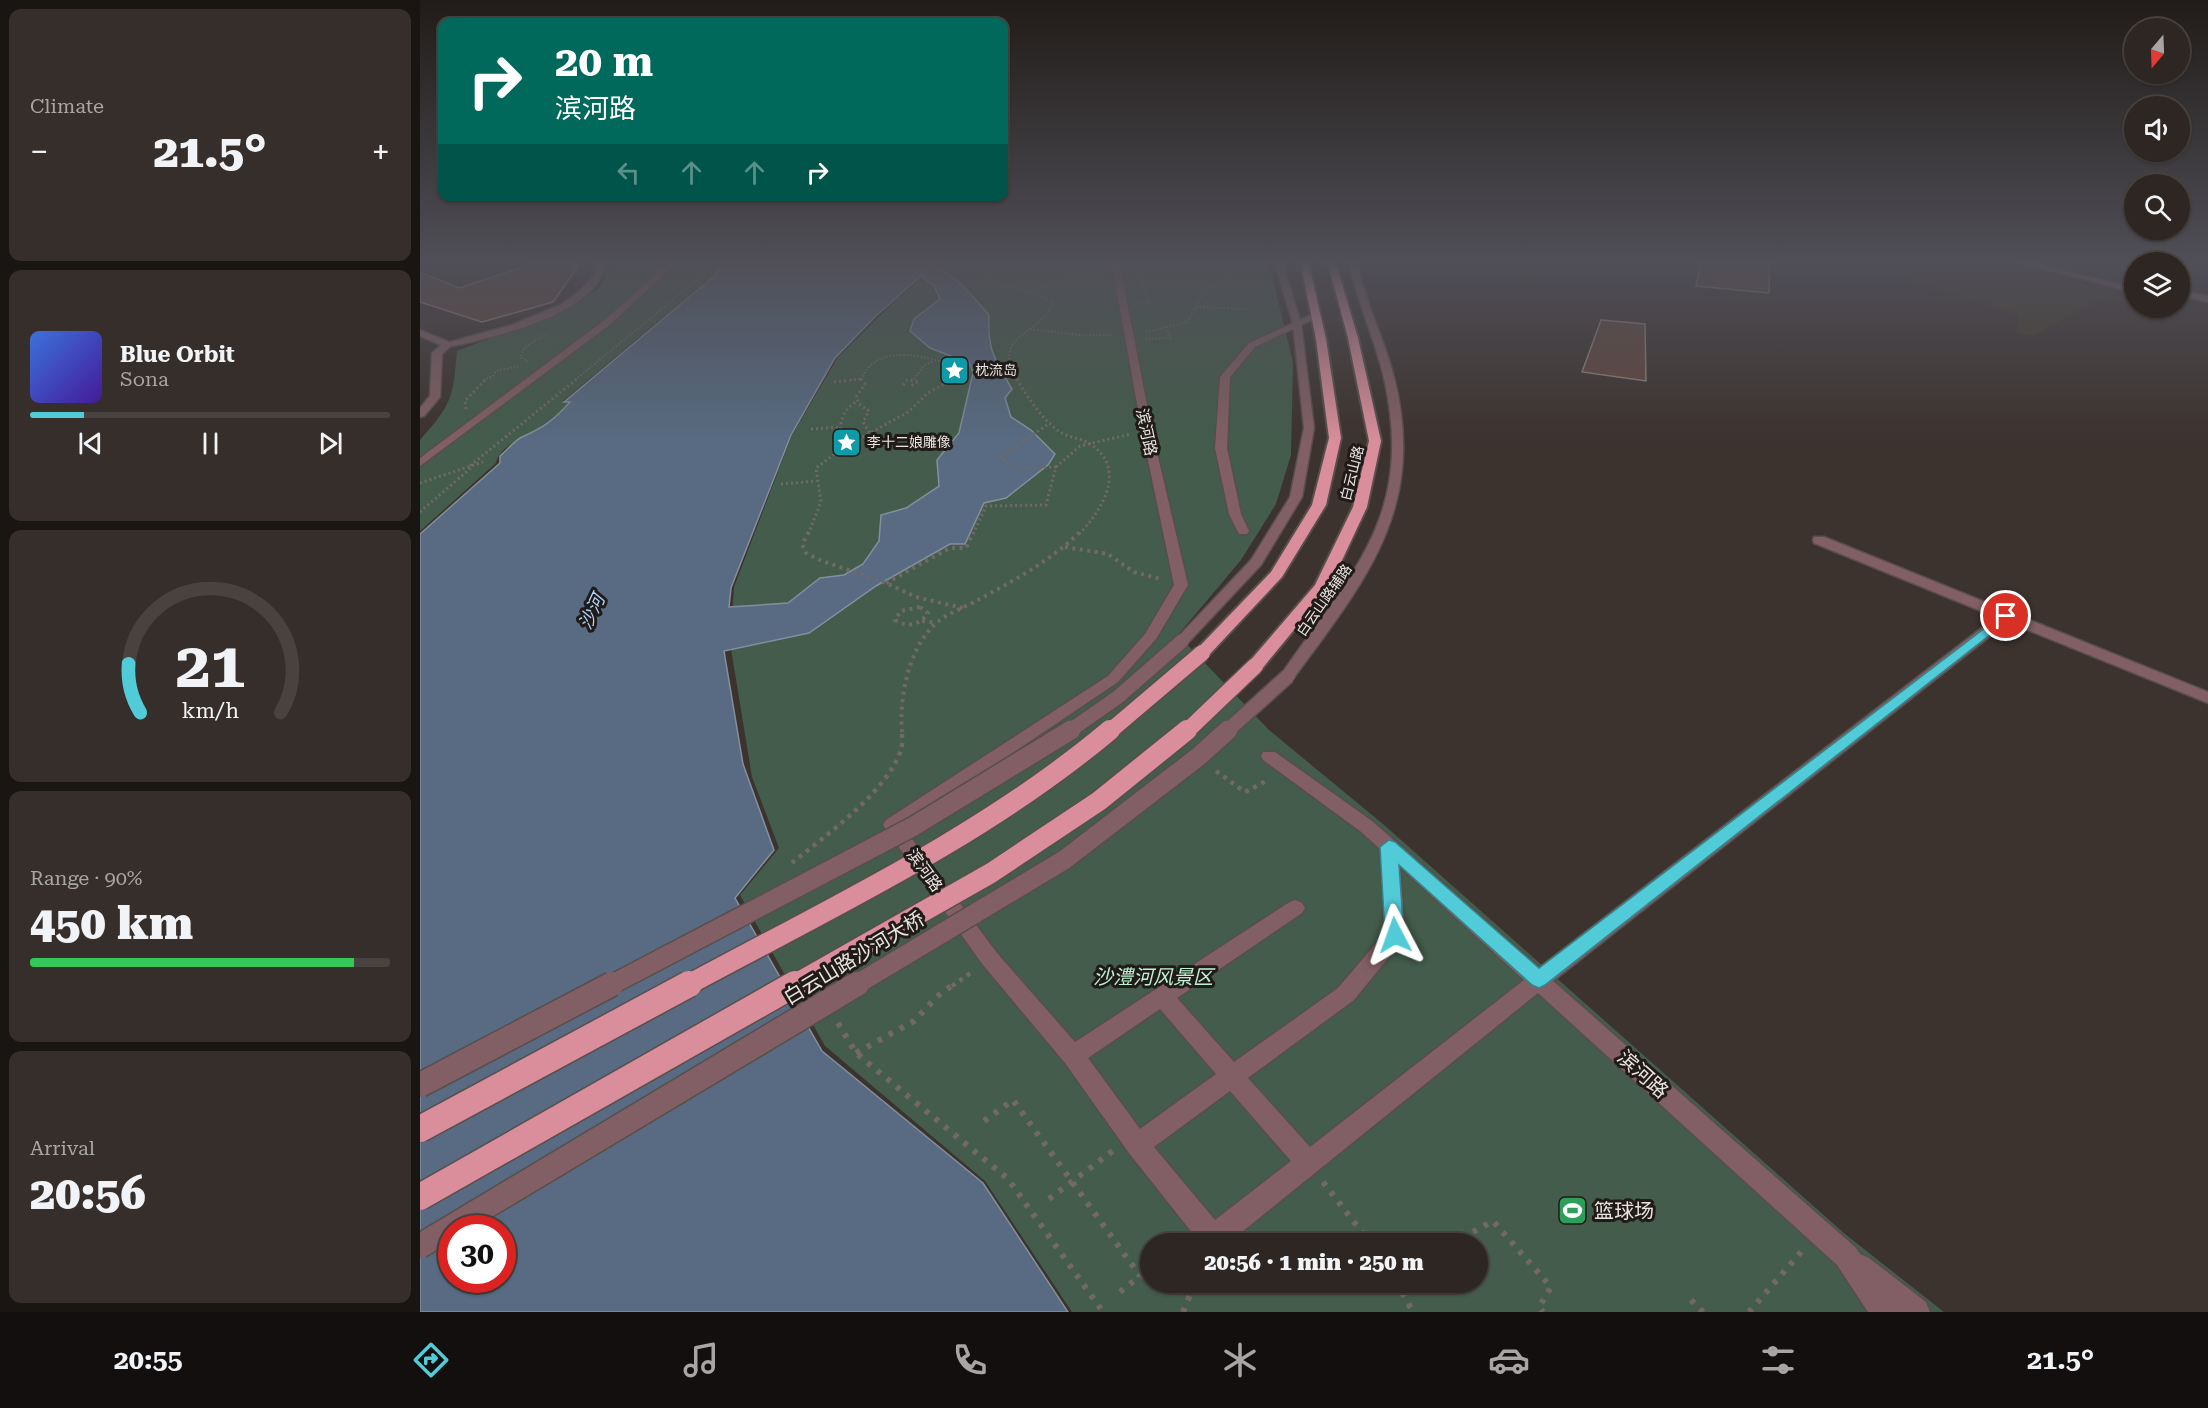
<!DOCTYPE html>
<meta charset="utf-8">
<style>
body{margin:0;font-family:"Roboto Serif","Noto Sans SC",serif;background:#352e2a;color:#f1f3f6;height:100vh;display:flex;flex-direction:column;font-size:22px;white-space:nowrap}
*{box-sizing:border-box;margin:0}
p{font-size:20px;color:#a7a5a5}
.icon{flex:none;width:33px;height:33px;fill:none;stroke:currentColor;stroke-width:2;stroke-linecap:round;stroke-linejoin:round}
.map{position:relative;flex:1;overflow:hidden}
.details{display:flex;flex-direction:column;gap:9px;padding:9px;background:#191513;width:420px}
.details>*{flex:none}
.top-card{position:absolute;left:18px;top:18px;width:570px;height:183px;border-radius:12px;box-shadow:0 2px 4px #0004,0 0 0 2px #484340;background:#00695c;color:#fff;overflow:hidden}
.needle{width:39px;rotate:199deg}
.controls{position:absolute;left:1704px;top:18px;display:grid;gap:12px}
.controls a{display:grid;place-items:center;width:66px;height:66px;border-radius:50%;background:#2d2622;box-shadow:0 2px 4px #0004,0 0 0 2px #484340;font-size:30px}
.speed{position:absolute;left:18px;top:1215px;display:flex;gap:12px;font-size:30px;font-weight:700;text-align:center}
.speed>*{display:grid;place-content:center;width:78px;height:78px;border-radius:50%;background:#2d2622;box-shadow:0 2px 4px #0004,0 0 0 2px #484340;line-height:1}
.speed .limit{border:9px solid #d22;background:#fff;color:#111}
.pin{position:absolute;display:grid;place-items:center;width:51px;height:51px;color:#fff;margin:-26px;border:3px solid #fff;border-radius:50%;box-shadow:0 2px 6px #0007}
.me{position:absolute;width:66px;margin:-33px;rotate:356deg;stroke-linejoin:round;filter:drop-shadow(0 0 4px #0008)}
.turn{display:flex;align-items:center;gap:21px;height:126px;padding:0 18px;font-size:27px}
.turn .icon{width:78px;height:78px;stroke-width:2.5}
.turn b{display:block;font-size:42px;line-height:51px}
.lanes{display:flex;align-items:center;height:57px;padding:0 18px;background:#0003;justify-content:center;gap:30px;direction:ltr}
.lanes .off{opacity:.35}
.big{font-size:45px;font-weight:800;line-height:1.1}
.details .card{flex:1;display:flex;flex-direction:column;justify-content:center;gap:9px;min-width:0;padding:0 21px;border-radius:12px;background:#352e2a}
.details .dial{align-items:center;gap:0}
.dial svg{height:156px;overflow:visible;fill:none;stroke:#484340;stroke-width:7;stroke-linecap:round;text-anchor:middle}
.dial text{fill:#f1f3f6;stroke:none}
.song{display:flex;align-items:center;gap:18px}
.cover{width:72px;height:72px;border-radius:9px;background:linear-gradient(135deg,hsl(220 70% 55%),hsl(260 70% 35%))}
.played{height:6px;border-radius:3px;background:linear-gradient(90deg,#52cbd8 15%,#484340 15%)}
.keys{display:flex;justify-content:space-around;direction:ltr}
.heat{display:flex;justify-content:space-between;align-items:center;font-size:33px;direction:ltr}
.charge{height:9px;border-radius:4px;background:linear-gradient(90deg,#34c759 90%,#484340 0)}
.trip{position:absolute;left:720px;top:1233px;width:348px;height:60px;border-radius:30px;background:#2d2622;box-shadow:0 2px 4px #0004,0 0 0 2px #484340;font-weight:800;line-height:60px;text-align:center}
.dock{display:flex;height:96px;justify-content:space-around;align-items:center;background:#120f0e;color:#a7a5a5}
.dock .icon{width:42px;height:42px}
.dock .on{color:#52cbd8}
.dock b{font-size:27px;color:#f1f3f6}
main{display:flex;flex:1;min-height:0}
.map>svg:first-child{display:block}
.education{fill:#433b2a}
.green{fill:#435c4b;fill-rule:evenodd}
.water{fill:#586b82;stroke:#848f9e;stroke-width:1.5;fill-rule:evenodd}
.building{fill:#61453b;stroke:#928681;stroke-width:1.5}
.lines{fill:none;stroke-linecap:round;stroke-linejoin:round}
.minor-casing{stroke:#584e4b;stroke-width:3}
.tertiary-casing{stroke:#584e4b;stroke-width:3}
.trunk-casing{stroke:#584e4b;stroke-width:4}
.path-far4{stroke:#726965;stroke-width:2;stroke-dasharray:1.5 2;stroke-linecap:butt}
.path-far3{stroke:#726965;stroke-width:3;stroke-dasharray:2 3;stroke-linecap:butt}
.path-far2{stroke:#726965;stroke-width:4;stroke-dasharray:3 4.5;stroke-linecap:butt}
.path-far1{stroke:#726965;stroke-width:4.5;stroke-dasharray:4 5;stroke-linecap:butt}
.path{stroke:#726965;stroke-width:6;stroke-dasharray:4.5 8;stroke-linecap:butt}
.minor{fill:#815f64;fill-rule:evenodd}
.tertiary{fill:#815f64;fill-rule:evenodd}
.trunk{fill:#da8e9b;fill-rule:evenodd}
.minor-bridge-far2-casing{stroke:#584e4b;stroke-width:17;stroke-linecap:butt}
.minor-bridge-far1-casing{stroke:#584e4b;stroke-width:22;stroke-linecap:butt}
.minor-bridge-casing{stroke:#584e4b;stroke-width:27;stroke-linecap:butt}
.trunk-bridge-far2-casing{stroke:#584e4b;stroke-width:19;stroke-linecap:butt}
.trunk-bridge-far1-casing{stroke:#584e4b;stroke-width:23;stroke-linecap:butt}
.trunk-bridge-casing{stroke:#584e4b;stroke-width:29;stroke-linecap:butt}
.minor-bridge-far2{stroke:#815f64;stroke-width:14}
.minor-bridge-far1{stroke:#815f64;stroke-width:19}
.minor-bridge{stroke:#815f64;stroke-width:24}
.trunk-bridge-far2{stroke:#da8e9b;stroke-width:16}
.trunk-bridge-far1{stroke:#da8e9b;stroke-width:20}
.trunk-bridge{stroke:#da8e9b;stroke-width:26}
.route{fill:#52cbd8;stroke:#35848c;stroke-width:1.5}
.labels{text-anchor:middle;stroke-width:6;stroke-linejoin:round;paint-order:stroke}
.far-poi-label{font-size:14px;fill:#eae4e1;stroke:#201b19;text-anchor:start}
.far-street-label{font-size:14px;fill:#eae4e1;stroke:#201b19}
.street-label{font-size:16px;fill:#eae4e1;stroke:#201b19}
.water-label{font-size:18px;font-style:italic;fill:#afd4ff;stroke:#201b19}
.near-street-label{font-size:20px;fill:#eae4e1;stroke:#201b19}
.near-park-label{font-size:20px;font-style:italic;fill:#bef1ce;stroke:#201b19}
.near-poi-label{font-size:20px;fill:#eae4e1;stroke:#201b19;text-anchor:start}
</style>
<main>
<section class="details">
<div class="card"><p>Climate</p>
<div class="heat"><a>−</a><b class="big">21.5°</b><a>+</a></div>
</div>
<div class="card">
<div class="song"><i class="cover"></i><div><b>Blue Orbit</b><p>Sona</p></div></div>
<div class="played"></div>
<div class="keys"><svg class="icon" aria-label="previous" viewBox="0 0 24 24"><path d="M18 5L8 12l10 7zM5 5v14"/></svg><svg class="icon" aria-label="pause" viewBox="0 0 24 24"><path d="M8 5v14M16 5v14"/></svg><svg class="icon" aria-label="next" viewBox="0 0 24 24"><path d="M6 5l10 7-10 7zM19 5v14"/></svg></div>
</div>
<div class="card dial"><svg viewBox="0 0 100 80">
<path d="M14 69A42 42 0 1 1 86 69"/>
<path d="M14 69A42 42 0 0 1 8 44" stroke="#52cbd8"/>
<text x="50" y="56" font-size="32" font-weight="700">21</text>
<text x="50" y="72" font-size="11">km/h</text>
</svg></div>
<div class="card"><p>Range · 90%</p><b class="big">450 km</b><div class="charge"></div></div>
<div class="card"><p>Arrival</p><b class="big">20:56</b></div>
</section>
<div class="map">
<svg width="1788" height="1312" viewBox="0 0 1788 1312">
<rect width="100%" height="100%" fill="#3c322e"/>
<path class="education" d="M1555,260H1566L1696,292L1613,336L1596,332L1599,324L1597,314L1486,280Z"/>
<path class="green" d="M192,260H304L290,278L143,401L149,402C144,408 138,415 132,420C117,432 80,443 76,463L0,531V440C32,404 33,398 37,351L151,307L180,287Z
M522,260H848L873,362L871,455L856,504L821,560L758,635L849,730L963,824L1425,1234L1524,1312H652L565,1181L405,1046L320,895L359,848L332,777L310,643L314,587L372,435L418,357L475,301ZM730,1244H1058V1282H730Z"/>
<path class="water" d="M306,260H519L514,265C537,277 552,295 569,315C567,350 575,360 592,389L585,398L591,417L611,430L635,454L628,465L586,498L564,503L545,544H530L456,586L389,633L304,651L323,764L354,850L315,898L402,1051L563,1183L648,1312H0V534L80,463V456C86,451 94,441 102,437C124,427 133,421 150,402H144L293,277ZM501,276L514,286L520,299L494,319L490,331L510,348L549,363L553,373L539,433L517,460L519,486L486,508L461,515L459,541L443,564L424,575L400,578L368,603L309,607L311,588L371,435L415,358L456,316ZM32,1228H82V1280H32Z"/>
<path class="building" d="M124,260L159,265L133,302L62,322L0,302V272L39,288Z
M1281,260H1350L1349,293L1276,286Z
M1181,320L1225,324L1226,381L1162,372Z"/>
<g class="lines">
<defs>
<path id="minor" d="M179,260H187C185,266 183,272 181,277C159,319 70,338 28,347L23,344L92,325L140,305L159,292L173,277Z
M252,260H260L192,323L0,466V458L186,319Z
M691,260H699L732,431L768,585L736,639L698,682L483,827L577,953L655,1042L868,903L875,900L882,903L885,908L882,913L757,998L814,1062L918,988L965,933L960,849L940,831L843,760L841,756L843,752H855L952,821L1119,968L1576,617L1394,543L1393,540L1394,537H1404L1788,692V703L1588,622L1133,981L1435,1247L1440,1254L1449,1258L1506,1302L1510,1312H1448L1417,1265L1118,993L807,1244H781L709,1153L645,1063L563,965L463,825L466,820L688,676L725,634L754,585L722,431ZM980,867L1104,980L890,1147L828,1078L934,1000L982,941L985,935ZM740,1009L796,1074L720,1129L668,1058ZM810,1091L871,1161L795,1220L734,1147Z
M854,260H862L881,324L894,428L882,497L841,565L767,644H757L755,641L757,638L831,560L870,497L884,428L873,324Z
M929,260H937C944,301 964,337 974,377C1007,508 946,580 873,679L868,681L860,676C932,571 995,517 964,378C955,338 936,301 929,260Z"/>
<path id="tertiary" d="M1589,260H1601L1714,288V292Z
M1760,291L1788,296V302L1760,295Z
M893,314L900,316L835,347L810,377L807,448L821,514L829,531L827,534H819L809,514L795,448L800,377L829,343Z
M0,330L33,344L22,354L20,397L4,416L0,417V408L10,396L12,353L21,345L0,336Z"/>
<path id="trunk" d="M880,260H888L906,339L921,438L906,505L862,577L788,656H776L774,653L776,650L851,572L892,505L909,438L896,339Z
M907,260H915L938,338L961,441L947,507L910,586L841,670H829L827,666L829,662L895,585L933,507L949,441L928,338Z"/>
</defs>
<use href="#minor" class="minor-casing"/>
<use href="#tertiary" class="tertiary-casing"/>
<use href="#trunk" class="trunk-casing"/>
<path class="path-far4" d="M560,260L565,279C580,285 624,294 633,303C619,337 570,334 597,380
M716,260L729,303L719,304
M652,274L682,275
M611,293L651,277L652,264L638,260
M776,307L826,309
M610,329L660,335H692
M726,332L767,322L782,295L810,273
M725,339L750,338L747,329
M108,362L100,357L105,347L125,335
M494,379L504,365L514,361
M63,380L73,376L76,371L100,366
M155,380L276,281L294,260
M431,380L441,379
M442,380C453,340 513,357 540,369
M531,380L536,377L540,369L587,365"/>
<path class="path-far3" d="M441,379L445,384L436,397L439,404L449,411L443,422L450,433
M597,379C607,397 620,416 636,429C646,438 659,437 670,444C708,468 682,511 659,534
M414,382L441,379
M483,385L487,380L499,381L491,386
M46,409L45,401L66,379
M391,429L420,427
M434,442L421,434C419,420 425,408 437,401
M636,467L660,446L711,434
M0,483L63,462
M361,484L396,481
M0,512L52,467L51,465L157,379
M388,534L401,502L396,468L420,450L488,412L508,393L533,379
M553,534L566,506L626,505L636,467L597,469L580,457L630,423"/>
<path class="path-far2" d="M389,532L382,544L386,553L400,560L466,583L496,597L543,608
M645,547L688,554L714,572L741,579
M466,583L530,548H546L553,532
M500,607L508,613C500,625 487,628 475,620L481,611Z
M502,621L516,623
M482,732C479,697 489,648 515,624C526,614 543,608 556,601C593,581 629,562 660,532"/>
<path class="path-far1" d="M796,771L825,792L848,780
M372,863C406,835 463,795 480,753C483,746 482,738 482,730
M532,986L552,972"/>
<path class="path" d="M418,1023L436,1053L588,1179L683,1312
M436,1053L494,1021L519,995L534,984
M564,1121L593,1100L720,1276
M903,1182L951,1244
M629,1199L694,1150
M1031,1244L1073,1221L1131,1287L1119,1307L1123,1312
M976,1282L993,1312
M700,1292L730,1268
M1271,1300L1283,1312
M763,1312L775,1282
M1329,1312L1382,1251"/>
<use href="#minor" class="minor"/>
<use href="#tertiary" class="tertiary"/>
<use href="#trunk" class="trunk"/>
<defs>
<path id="minor-bridge-far2" d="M648,732L698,697L762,641
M806,732L868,676"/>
<path id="minor-bridge-far1" d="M189,986L494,826L651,730
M434,986L644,860L778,757L808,730"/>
<path id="minor-bridge" d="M0,1085L192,984
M0,1246L437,984"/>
<path id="trunk-bridge-far2" d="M689,732L782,653
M766,732L835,666"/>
<path id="trunk-bridge-far1" d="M266,986C410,908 564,836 690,730
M372,986L571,873L679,801L767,730"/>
<path id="trunk-bridge" d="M0,1129L269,984
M0,1197L375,984"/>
</defs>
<use href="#minor-bridge-far2" class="minor-bridge-far2-casing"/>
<use href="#minor-bridge-far1" class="minor-bridge-far1-casing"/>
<use href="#minor-bridge" class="minor-bridge-casing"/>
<use href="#trunk-bridge-far2" class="trunk-bridge-far2-casing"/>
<use href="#trunk-bridge-far1" class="trunk-bridge-far1-casing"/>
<use href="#trunk-bridge" class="trunk-bridge-casing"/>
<use href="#minor-bridge-far2" class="minor-bridge-far2"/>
<use href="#minor-bridge-far1" class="minor-bridge-far1"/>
<use href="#minor-bridge" class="minor-bridge"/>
<use href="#trunk-bridge-far2" class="trunk-bridge-far2"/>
<use href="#trunk-bridge-far1" class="trunk-bridge-far1"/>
<use href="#trunk-bridge" class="trunk-bridge"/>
</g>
<linearGradient id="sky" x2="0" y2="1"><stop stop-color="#211c19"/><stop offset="0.59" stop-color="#504f57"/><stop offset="1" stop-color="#504f57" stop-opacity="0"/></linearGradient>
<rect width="1788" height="443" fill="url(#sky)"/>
<path class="route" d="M1586,612L1590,613V619L1125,985L1119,988L1112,985L979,865L984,935L981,940L975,942L968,940L965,935L960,847L969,840L975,842L1119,968Z"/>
<defs>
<symbol id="sight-square" viewBox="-11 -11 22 22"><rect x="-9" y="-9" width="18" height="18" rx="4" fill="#0f9aa8" stroke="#201b19"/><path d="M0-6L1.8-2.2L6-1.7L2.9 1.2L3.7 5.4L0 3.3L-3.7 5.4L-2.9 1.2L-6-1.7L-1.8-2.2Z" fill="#fff"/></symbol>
<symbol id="stadium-square" viewBox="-11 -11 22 22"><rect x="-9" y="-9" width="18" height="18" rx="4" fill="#2e9e5b" stroke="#201b19"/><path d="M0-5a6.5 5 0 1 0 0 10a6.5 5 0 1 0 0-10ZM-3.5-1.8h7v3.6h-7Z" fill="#fff"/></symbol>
</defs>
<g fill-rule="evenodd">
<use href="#sight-square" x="518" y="354" width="33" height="33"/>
<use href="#sight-square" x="410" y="426" width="33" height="33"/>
<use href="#stadium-square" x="1136" y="1194" width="33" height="33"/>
</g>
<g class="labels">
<g class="far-poi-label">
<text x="555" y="375">枕流岛</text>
<text x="447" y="447">李十二娘雕像</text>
</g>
<g class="far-street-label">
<text transform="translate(932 473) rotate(-76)" y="5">白云山路</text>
<text transform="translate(904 600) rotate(-55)" y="5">白云山路辅路</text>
</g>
<g class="street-label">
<text transform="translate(727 432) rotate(78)" y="6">滨河路</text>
<text transform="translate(505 870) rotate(54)" y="6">滨河路</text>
</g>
<g class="water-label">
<text transform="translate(172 612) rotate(-65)" y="6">沙河</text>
</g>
<g class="near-street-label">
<text transform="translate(434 958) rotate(-31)" y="7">白云山路沙河大桥</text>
<text transform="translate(1223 1074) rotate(42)" y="7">滨河路</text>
</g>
<g class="near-park-label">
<text x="733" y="984">沙澧河风景区</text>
</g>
<g class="near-poi-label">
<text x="1174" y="1218">篮球场</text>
</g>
</g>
</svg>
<div class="controls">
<a><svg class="needle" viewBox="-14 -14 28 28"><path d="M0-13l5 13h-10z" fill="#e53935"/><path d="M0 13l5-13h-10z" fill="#a7a5a5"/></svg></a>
<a><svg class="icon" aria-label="sound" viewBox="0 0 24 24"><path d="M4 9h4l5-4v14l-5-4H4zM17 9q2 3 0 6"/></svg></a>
<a><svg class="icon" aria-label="search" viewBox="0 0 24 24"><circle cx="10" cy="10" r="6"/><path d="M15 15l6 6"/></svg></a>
<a><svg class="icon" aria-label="layers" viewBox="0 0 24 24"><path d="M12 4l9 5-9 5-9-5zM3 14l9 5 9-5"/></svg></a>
</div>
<div class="speed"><div class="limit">30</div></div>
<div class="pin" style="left:1586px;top:616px;background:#d93025"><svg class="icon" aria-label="arrive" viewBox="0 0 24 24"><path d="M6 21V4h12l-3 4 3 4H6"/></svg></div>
<svg class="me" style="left:975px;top:935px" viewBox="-20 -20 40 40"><path d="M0-17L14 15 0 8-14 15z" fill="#52cbd8" stroke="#fff" stroke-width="4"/></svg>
<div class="trip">20:56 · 1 min · 250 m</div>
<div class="top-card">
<div class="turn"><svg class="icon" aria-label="right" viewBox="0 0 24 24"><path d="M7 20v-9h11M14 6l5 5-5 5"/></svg><div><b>20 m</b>滨河路</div></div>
<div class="lanes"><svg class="icon off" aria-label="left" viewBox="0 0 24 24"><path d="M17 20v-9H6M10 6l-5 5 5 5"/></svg><svg class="icon off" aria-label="ahead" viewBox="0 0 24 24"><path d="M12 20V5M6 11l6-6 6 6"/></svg><svg class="icon off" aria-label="ahead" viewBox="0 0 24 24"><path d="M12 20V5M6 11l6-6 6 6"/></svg><svg class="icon" aria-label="right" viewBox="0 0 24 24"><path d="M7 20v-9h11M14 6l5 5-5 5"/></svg></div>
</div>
</div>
</main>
<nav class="dock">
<b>20:55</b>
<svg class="icon on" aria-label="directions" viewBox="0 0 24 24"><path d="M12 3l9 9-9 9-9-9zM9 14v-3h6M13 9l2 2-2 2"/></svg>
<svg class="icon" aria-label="music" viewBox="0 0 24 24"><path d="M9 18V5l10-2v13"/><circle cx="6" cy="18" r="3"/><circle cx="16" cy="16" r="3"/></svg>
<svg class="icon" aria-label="phone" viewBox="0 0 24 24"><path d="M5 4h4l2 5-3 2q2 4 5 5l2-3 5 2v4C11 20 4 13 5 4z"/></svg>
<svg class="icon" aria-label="climate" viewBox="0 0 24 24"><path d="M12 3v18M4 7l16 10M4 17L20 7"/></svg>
<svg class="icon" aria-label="car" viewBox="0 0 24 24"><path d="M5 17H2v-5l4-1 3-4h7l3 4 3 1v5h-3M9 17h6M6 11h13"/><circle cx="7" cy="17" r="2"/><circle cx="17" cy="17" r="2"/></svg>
<svg class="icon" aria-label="filters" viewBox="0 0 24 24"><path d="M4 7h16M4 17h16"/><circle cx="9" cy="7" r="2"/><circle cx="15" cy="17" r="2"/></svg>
<b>21.5°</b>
</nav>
